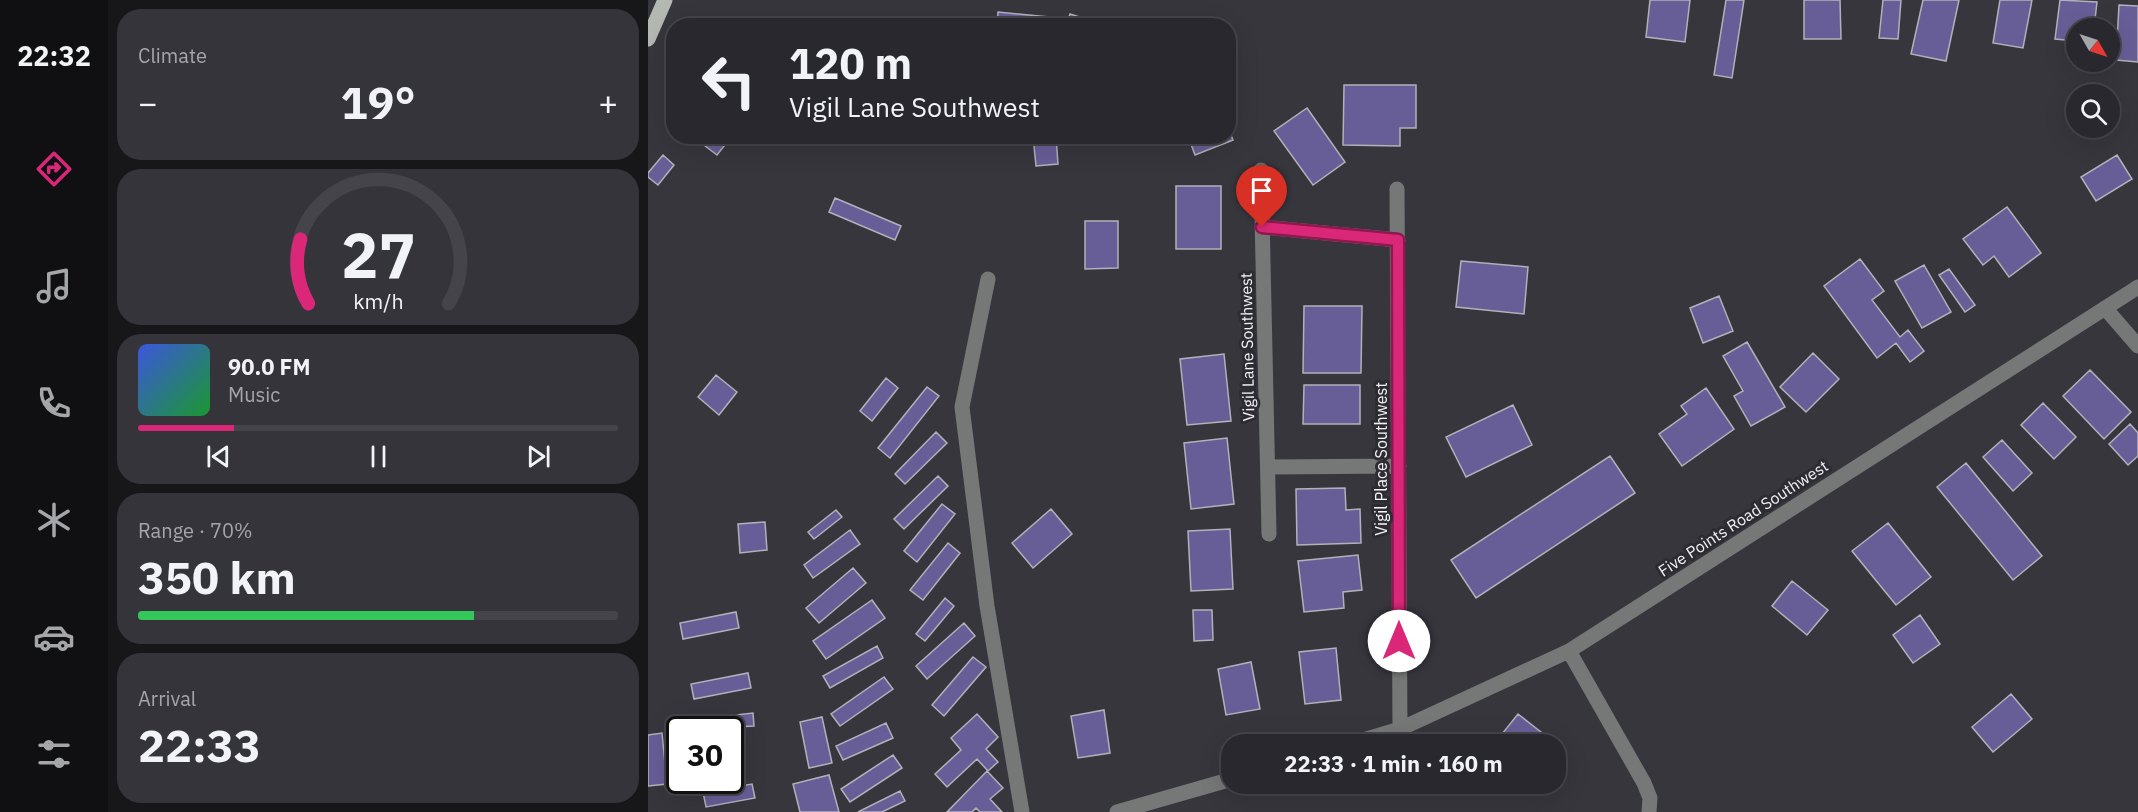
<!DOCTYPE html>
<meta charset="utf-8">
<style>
body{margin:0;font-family:"IBM Plex Sans",sans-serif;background:#35343a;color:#f1f3f6;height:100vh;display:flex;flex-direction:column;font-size:22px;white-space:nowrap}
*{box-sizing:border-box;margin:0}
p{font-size:20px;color:#a5a6aa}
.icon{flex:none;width:33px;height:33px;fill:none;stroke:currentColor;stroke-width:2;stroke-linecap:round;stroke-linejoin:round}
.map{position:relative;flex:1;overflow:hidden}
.side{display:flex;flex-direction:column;gap:9px;padding:9px;background:#171619;width:540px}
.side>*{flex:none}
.top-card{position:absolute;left:18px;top:18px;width:570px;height:126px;border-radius:24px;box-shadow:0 6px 24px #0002,0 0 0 2px #45444a;background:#29282e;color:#f1f3f6;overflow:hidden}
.needle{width:39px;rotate:129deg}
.buttons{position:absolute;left:1418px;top:18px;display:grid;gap:12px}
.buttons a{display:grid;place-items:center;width:54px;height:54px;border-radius:50%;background:#29282e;box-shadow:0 6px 24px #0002,0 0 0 2px #45444a;font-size:30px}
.speed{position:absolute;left:18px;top:716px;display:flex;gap:12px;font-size:30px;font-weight:700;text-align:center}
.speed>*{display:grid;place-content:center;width:78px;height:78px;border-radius:50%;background:#29282e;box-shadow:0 6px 24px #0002,0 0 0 2px #45444a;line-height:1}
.speed .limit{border:3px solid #111;border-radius:9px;background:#fff;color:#111}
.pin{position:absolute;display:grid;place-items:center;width:51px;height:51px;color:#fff;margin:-62px -26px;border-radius:50% 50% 50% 0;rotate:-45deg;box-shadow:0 0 6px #0007}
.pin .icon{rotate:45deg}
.me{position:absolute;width:66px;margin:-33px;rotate:0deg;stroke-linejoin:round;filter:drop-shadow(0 0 4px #0008)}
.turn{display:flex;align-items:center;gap:21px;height:126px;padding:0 24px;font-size:27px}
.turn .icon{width:78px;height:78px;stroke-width:2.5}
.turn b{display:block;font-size:42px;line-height:51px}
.big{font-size:45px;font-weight:700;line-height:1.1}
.side .widget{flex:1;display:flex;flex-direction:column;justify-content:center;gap:9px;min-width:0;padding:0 21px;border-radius:24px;background:#35343a}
.side .dial{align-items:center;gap:0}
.dial svg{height:156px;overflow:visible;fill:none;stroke:#45444a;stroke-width:7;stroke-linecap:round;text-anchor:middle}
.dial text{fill:#f1f3f6;stroke:none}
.song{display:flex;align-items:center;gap:18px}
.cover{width:72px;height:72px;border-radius:9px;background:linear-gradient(135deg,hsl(230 70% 55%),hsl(130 70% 35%))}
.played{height:6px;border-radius:3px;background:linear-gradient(90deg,#db2777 20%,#45444a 20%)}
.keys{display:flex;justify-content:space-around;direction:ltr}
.heat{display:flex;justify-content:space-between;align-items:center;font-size:33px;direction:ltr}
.charge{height:9px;border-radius:4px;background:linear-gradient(90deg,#34c759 70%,#45444a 0)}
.trip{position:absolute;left:573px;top:734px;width:345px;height:60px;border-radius:24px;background:#29282e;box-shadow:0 6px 24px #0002,0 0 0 2px #45444a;font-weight:700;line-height:60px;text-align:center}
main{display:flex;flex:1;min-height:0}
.tab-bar{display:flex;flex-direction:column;width:108px;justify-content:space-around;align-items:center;background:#101012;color:#a5a6aa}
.tab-bar .icon{width:42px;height:42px}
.tab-bar .on{color:#db2777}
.tab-bar b{font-size:27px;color:#f1f3f6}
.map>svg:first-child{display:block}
.building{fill:#685e97;stroke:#b1b1b9;stroke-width:1.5}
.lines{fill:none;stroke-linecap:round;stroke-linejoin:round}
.minor{stroke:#757876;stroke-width:15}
.major{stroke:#b3b8b3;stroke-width:15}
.route-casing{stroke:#8e194d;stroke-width:15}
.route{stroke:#db2777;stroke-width:10}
.labels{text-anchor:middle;stroke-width:6;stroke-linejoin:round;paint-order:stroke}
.street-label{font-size:16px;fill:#f3f2f7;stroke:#2d2c32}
</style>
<main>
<nav class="tab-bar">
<b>22:32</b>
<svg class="icon on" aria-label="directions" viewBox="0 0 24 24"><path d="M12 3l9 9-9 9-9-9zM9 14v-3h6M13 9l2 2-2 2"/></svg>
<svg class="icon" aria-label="music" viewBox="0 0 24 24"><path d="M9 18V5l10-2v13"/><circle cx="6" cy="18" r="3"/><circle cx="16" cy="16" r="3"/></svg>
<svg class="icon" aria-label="phone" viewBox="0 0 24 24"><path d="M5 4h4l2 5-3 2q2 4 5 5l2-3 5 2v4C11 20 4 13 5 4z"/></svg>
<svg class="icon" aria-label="climate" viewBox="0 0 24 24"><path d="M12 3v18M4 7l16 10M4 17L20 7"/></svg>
<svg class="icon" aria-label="car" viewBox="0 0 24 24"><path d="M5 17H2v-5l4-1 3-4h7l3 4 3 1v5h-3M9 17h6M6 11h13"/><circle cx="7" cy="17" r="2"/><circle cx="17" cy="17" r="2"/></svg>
<svg class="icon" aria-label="filters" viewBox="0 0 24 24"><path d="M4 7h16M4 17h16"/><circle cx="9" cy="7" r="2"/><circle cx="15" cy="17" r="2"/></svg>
</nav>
<section class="side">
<div class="widget"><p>Climate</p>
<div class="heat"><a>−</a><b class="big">19°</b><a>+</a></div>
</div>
<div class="widget dial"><svg viewBox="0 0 100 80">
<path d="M14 69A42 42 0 1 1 86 69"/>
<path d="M14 69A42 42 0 0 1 10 36" stroke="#db2777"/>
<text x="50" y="56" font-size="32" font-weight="700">27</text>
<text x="50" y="72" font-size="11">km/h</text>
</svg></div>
<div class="widget">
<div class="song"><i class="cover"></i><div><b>90.0 FM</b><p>Music</p></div></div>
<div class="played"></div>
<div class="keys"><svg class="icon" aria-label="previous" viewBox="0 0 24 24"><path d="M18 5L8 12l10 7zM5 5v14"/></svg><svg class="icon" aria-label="pause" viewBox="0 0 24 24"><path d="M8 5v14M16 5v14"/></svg><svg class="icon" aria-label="next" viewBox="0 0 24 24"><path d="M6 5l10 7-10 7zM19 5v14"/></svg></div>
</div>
<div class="widget"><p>Range · 70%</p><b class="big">350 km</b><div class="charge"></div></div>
<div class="widget"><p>Arrival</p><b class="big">22:33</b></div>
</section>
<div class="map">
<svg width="1490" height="812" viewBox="0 0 1490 812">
<rect width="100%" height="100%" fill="#37363d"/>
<path class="building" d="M1002,0H1042L1037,42L998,37Z
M1078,0H1096L1084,78L1066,75Z
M1156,0H1192L1193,39H1156Z
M1235,0H1253L1250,39L1231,38Z
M1275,0H1311L1298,61L1263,54Z
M1352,0H1384L1375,48L1345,43Z
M1412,0L1449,2L1446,28H1428V41L1407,39Z
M1471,5L1490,6V62L1468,60Z
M350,12L401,17L400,26H349Z
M422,14L460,26H418Z
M696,85H768V128H752V146L695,145Z
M659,108L697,162L665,185L626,131Z
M580,128L585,140L547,155L540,136H580Z
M50,136H84L69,155L48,139Z
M385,136H408L410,164L388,166Z
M15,155L26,165L10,185L0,177V173Z
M1469,155L1484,179L1448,201L1433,177Z
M528,186H573V249H528Z
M187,198L253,226L247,240L181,212Z
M1359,207L1393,253L1361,277L1346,256L1335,265L1315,239Z
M437,221H470V268L437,269Z
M1212,259L1236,291L1224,300L1252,337L1260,330L1276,351L1262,362L1248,343L1229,358L1176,286Z
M813,261L880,267L876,314L808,307Z
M1276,265L1303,312L1274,328L1247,281Z
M1301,269L1327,305L1317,312L1291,275Z
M1071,296L1085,331L1055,343L1042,308Z
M656,306H714L713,373H655Z
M1099,342L1137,407L1103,426L1086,396L1095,391L1075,356Z
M1165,353L1191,379L1158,412L1132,387Z
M576,354L583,421L539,425L532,359Z
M1442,370L1483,412L1456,439L1415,396Z
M68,375L89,392L71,415L50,397Z
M238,378L250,388L224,421L212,411Z
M656,385H712V424H655Z
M279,387L291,396L242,458L230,448Z
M1058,388L1086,429L1034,466L1011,434L1039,414L1033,406Z
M1395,403L1428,437L1406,459L1373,425Z
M865,405L884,445L818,477L798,437Z
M1482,424L1490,433V456L1480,465L1461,444Z
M288,432L299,443L257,484L247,474Z
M579,438L586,504L543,509L536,443Z
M1354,440L1384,473L1365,491L1335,457Z
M962,456L987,493L828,598L803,560Z
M1318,463L1394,556L1365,580L1289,487Z
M290,476L300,486L256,529L246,519Z
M697,488L698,510L712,509L713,543L649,545L648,489Z
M294,504L307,514L269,562L256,551Z
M403,509L424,534L385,568L364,543Z
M188,510L194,517L166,539L160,532Z
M117,522L119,550L92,553L90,524Z
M1240,523L1283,577L1248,605L1204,551Z
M582,529L585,589L543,591L540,531Z
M202,530L212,544L165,578L156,565Z
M300,543L312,553L275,600L262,590Z
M710,555L714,590L695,592L696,608L656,612L650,561Z
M205,568L218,583L171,623L158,608Z
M1144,581L1180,610L1159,635L1124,606Z
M297,598L306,606L277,641L268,634Z
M224,600L237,618L178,659L165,641Z
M545,610H564L565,640L546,641Z
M88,612L91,628L35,639L32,623Z
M1272,615L1292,644L1265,663L1245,635Z
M316,623L327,636L279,679L268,666Z
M229,646L235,658L182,688L175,676Z
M688,648L693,700L657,704L651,652Z
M325,657L338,667L296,716L284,705Z
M603,662L612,709L578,715L570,669Z
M100,673L103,688L46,699L43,684Z
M236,677L245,689L192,726L183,714Z
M1363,694L1384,719L1345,752L1324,727Z
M456,710L462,753L430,758L423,716Z
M105,713L106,726L53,729L52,719Z
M329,714L350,737L338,749L350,762L340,771L329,759L299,787L287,774L313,750L303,738Z
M870,714L907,743L906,744H846Z
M174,717L184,763L161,768L152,722Z
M238,723L245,738L195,760L188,746Z
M14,733L19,784L0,786V735Z
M245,755L254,768L202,802L193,789Z
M339,771L355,788L342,799L354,812H332L328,808L324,812H299Z
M181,775L191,812H152L145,784Z
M104,784L107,798L58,807L55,792Z
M252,791L257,801L234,812H210Z"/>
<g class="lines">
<path class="minor" d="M613,170L621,534
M749,189L752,729
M614,227L750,240
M340,279L314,407L339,606L374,812
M1457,308L1490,346
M620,467L751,466
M921,651L996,783L1002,798L1001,812
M702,744L752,729L921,651L1490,287
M469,812L584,779"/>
<path class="major" d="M0,39L17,0"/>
</g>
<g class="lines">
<defs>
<path id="route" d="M614,227L750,240L751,641"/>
</defs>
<use href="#route" class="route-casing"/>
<use href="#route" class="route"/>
</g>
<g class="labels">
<g class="street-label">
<text transform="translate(599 347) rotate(-91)" y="6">Vigil Lane Southwest</text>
<text transform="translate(733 459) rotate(-90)" y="6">Vigil Place Southwest</text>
<text transform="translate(1095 518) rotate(-33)" y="6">Five Points Road Southwest</text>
</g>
</g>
</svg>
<div class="buttons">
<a><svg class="needle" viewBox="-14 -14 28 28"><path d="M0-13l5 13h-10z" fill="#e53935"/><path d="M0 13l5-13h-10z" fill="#a5a6aa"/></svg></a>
<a><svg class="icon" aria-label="search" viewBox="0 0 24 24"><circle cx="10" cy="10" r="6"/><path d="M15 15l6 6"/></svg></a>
</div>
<div class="speed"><div class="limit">30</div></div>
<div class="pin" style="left:614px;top:227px;background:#d93025"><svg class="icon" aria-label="arrive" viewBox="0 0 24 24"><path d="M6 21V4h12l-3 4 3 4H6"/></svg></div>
<svg class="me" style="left:751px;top:641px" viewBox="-20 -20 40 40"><circle r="19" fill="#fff"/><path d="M0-13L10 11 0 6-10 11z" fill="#db2777"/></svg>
<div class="trip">22:33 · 1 min · 160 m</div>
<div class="top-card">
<div class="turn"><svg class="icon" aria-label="left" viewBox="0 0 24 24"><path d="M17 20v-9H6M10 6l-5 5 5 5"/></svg><div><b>120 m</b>Vigil Lane Southwest</div></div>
</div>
</div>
</main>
